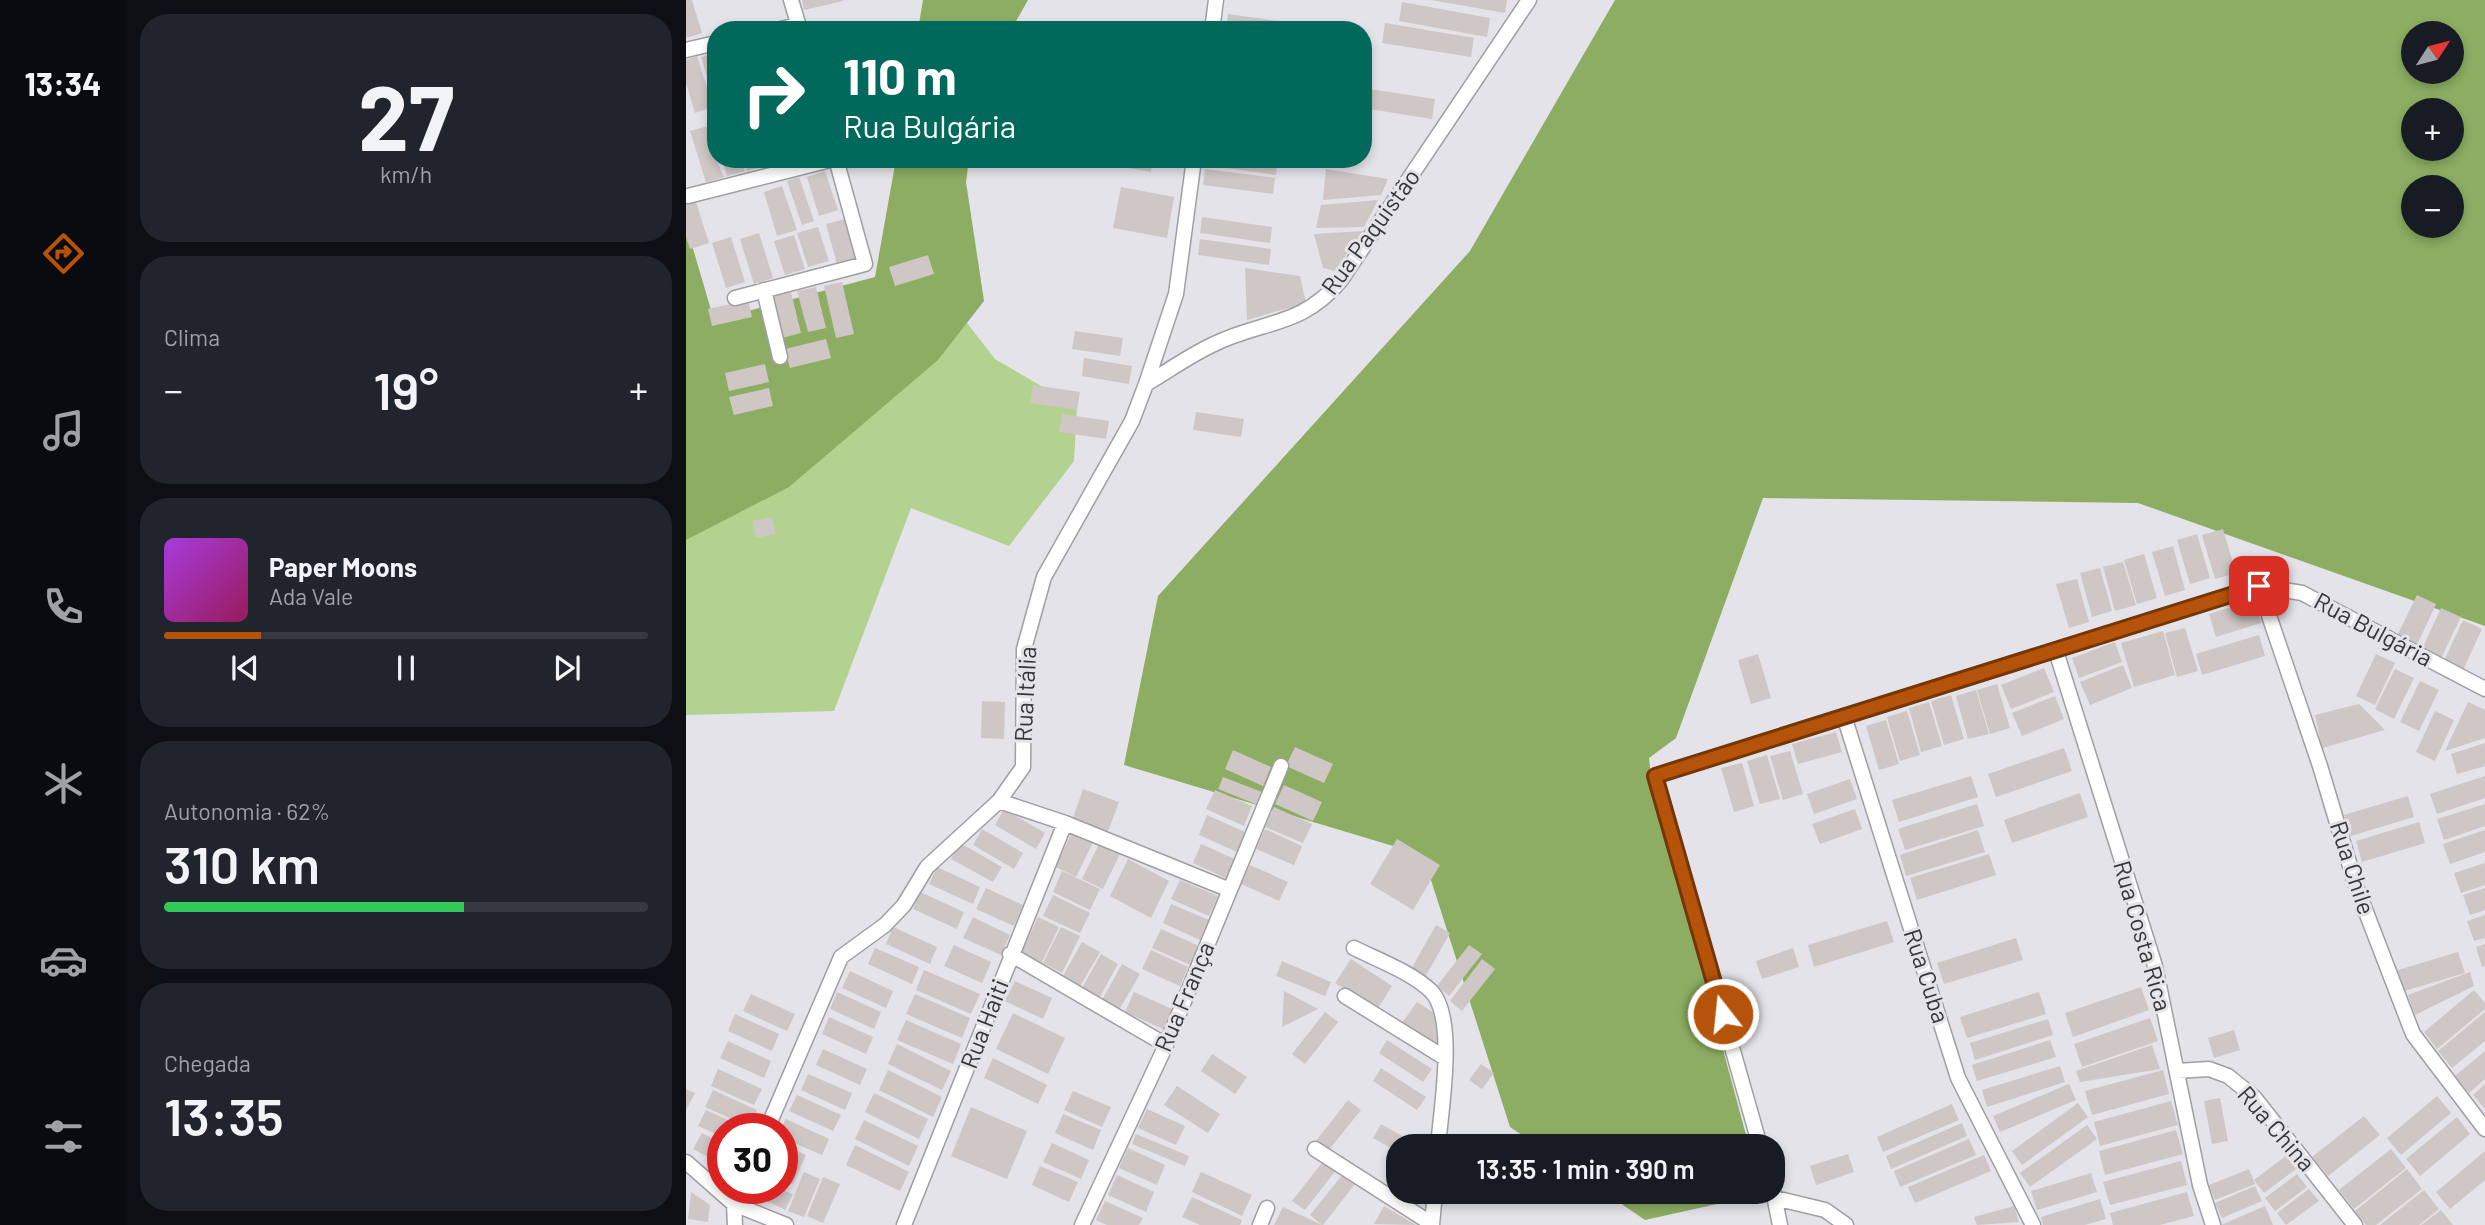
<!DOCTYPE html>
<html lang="pt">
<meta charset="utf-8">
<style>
body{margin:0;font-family:Barlow,sans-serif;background:#20242c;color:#f1f3f6;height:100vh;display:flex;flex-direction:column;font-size:26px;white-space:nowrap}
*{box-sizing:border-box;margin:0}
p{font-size:23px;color:#9ea1a6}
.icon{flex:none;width:38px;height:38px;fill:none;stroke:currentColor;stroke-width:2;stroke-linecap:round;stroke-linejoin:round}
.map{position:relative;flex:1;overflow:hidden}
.panel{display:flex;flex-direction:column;gap:14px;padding:14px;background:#0d0f14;width:560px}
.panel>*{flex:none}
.top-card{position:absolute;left:21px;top:21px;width:665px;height:147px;border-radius:28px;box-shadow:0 4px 10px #0003;background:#00695c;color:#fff;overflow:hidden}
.needle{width:46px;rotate:54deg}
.buttons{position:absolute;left:1715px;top:21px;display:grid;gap:14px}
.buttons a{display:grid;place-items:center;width:63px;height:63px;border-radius:50%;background:#171b24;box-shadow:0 4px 10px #0003;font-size:35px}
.speed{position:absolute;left:21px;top:1113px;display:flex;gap:14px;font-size:35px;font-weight:700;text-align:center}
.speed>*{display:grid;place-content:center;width:91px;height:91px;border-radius:50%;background:#171b24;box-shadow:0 4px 10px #0003;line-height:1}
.speed .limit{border:10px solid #d22;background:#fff;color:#111}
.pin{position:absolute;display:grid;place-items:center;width:60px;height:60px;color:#fff;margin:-30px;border-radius:14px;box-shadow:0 4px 10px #0006}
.me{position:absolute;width:77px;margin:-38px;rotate:344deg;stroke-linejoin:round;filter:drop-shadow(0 0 5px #0008)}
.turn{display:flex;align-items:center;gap:24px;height:147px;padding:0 21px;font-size:32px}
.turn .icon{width:91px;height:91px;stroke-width:2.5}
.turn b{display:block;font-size:49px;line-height:60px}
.big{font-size:52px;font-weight:600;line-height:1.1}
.panel .widget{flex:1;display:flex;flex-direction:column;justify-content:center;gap:10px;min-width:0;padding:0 24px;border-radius:28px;background:#20242c}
.panel .dial{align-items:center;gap:0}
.dial b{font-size:91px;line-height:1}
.song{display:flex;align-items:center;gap:21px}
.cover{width:84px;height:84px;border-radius:10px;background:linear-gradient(135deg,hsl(280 70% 55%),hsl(330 70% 35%))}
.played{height:7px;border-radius:4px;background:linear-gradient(90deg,#b45309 20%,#363941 20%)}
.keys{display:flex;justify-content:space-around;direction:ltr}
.heat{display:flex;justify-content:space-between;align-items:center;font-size:38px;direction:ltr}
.charge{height:10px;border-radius:5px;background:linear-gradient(90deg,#34c759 62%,#363941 0)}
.trip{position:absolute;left:700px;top:1134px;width:399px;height:70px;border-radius:28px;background:#171b24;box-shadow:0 4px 10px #0003;font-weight:600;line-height:70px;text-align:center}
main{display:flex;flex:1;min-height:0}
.dock{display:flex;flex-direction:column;width:126px;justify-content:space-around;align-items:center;background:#090b0e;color:#9ea1a6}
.dock .icon{width:49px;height:49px}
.dock .active{color:#b45309}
.dock b{font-size:32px;color:#f1f3f6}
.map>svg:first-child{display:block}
.green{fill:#b3d28f}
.forest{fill:#8cad62;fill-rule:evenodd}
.building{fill:#cec7c5}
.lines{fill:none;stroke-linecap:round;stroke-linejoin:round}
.street-casing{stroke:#9e9ea4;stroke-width:17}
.street{stroke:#fff;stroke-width:14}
.route-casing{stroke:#753606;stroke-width:18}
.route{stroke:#b45309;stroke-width:12}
.labels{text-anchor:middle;stroke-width:6;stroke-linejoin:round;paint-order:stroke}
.street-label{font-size:24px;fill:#363638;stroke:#e3e3e9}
</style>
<main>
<nav class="dock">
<b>13:34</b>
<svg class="icon active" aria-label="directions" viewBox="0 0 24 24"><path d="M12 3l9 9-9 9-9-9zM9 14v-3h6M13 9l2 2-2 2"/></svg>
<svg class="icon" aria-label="music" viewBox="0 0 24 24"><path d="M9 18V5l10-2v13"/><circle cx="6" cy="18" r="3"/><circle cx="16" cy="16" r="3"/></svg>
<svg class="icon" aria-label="phone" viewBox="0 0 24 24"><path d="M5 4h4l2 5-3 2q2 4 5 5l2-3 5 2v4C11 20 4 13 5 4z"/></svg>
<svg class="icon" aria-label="climate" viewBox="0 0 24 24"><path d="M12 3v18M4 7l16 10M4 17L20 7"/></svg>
<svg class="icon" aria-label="car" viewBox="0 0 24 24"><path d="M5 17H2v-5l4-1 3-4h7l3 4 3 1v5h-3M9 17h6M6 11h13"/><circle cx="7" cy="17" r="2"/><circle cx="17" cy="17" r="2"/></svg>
<svg class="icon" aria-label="filters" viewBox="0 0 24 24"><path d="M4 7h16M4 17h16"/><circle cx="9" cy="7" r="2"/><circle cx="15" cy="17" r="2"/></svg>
</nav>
<section class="panel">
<div class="widget dial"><b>27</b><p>km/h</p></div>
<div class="widget"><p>Clima</p>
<div class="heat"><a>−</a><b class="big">19°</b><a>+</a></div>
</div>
<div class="widget">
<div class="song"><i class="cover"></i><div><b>Paper Moons</b><p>Ada Vale</p></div></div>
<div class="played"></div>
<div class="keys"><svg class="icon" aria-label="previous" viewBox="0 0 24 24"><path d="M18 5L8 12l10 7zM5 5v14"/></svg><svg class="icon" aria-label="pause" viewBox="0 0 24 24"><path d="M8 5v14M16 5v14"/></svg><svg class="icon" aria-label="next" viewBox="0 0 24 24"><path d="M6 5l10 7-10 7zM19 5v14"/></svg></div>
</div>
<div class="widget"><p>Autonomia · 62%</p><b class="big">310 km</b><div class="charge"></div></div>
<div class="widget"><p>Chegada</p><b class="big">13:35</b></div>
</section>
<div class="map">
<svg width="1799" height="1225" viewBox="0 0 1799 1225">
<rect width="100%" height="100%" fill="#e3e3e9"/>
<path class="green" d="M267,305L309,359L391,407L388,461L323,546L225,508L148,711L0,715V518Z"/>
<path class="forest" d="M237,0H342L325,30H232Z
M929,0H1799V626L1452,503L1077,498L990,738L963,758L966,787L1063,1146H852L824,1127L737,855L438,765L472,596L784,251ZM1727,33H1766V72H1727ZM1727,110H1766V149H1727ZM1727,187H1766V226H1727Z
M210,159H283L280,182L298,301L252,360L103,487L0,540V225L28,320L189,277Z
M918,1192H1075L1076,1194L959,1220Z"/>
<path class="building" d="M0,0H6L16,33L0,38Z
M116,0H157V1L118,10Z
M745,0H821L819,13Z
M716,2L804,18L801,37L713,21Z
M542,14L612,24L611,30H540Z
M699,23L788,38L785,57L696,43Z
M30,53V102H29L15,57Z
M11,56L27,107L9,113L0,83V60Z
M677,88L749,99L746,119L677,108Z
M22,126L30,159L38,177L20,182L4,131Z
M36,159H55L59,171L41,176Z
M57,159H77L79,166L61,171Z
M82,159H101L102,162L84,167Z
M157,159H185V160L160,167Z
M417,159H467L465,172L416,163Z
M521,159H592L590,175L520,165Z
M519,169L589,178L587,194L517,185Z
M640,169L702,179L695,195L637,200Z
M139,171L152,210L133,216L121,177Z
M113,177L128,221L116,225L101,181Z
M96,186L111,230L91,236L78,192Z
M435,187L488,197L481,238L427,228Z
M9,199L23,243L4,249L0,237V201Z
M692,200L678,227L630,228L635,205Z
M516,217L586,227L584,243L514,233Z
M159,219L170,258L151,264L140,224Z
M132,227L143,261L122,267L111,233Z
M677,231L649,271L637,268L628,234Z
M73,233L87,278L68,284L54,239Z
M108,235L119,269L99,275L88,241Z
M45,237L59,282L40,288L26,243Z
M514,239L585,249L583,265L512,255Z
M242,255L248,274L209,286L203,267Z
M559,268L614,276L620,303L561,320Z
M156,282L168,334L150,338L138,286Z
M130,287L140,328L122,332L111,291Z
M105,292L115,333L96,338L86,296Z
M62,300L66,317L26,326L22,309Z
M389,331L437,338L434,356L386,349Z
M140,339L145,358L104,368L99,349Z
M398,358L446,366L443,384L396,376Z
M79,364L83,382L43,391L39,373Z
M347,385L394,392L391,410L344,403Z
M83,388L87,406L48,415L43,397Z
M510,412L558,419L555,437L507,430Z
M376,414L423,421L420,439L373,432Z
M86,517L90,534L70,538L66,521Z
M1537,529L1550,573L1529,579L1516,535Z
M1511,534L1524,578L1504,584L1491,540Z
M1487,546L1499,590L1479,596L1466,552Z
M1458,554L1471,598L1451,604L1438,560Z
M1437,562L1450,605L1429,611L1417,567Z
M1414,568L1426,611L1406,617L1394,573Z
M1391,579L1403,622L1383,628L1370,584Z
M1731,595L1750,604L1731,645L1711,636Z
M1568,600L1575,623L1530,637L1523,614Z
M1755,608L1775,617L1755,658L1736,649Z
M1777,620L1796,629L1777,670L1758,661Z
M1499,628L1512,671L1491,677L1479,633Z
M1477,631L1489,675L1448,687L1435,643Z
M1573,635L1579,656L1516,675L1510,654Z
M1429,642L1436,662L1393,678L1386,658Z
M1072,654L1085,698L1065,704L1052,660Z
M1690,654L1709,663L1689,705L1670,696Z
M1437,665L1446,688L1404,705L1394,682Z
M1358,668L1368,692L1325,709L1315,685Z
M1709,669L1728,678L1708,719L1689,709Z
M1734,681L1753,690L1733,731L1714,722Z
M1311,684L1324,728L1304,734L1291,690Z
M1290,690L1303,734L1282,739L1270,696Z
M1265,695L1278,739L1258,745L1245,701Z
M1369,696L1378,719L1336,736L1326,713Z
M296,701L319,702L318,739L295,738Z
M1243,702L1256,746L1235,752L1223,708Z
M1782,702L1799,710V738L1759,751Z
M1673,704L1699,730L1636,748L1629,715Z
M1221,711L1234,755L1214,761L1201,717Z
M1749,711L1768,720L1749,761L1730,752Z
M1200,720L1213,764L1193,770L1180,726Z
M1150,732L1156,752L1112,764L1106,744Z
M1799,743V766L1771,774L1765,754Z
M609,747L647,764L638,783L600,766Z
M1378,748L1386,771L1310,797L1302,774Z
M547,750L585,767L577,786L539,769Z
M1104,751L1117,794L1097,800L1084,756Z
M1081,755L1094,799L1074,804L1061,761Z
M1056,763L1068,806L1048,812L1035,768Z
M1285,776L1292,797L1213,822L1206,800Z
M1799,776V798L1751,814L1744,794Z
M537,777L576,792L572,805L532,789Z
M1164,779L1171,799L1128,814L1121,794Z
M598,785L636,802L627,821L589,804Z
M397,789L433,802L421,834L386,821Z
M529,790L566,806L558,826L520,809Z
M1394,793L1402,817L1326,843L1318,820Z
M1722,796L1728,817L1665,836L1658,815Z
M1291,804L1298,826L1219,850L1212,829Z
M1799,804V826L1758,840L1751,819Z
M588,807L626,824L617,843L579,827Z
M318,809L359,833L350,849L309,825Z
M1169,809L1176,829L1134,844L1126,824Z
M521,815L559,832L551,852L513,835Z
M1733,822L1739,843L1676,862L1670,841Z
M296,829L337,853L328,869L287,845Z
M579,829L616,846L608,865L570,849Z
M387,830L408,840L390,877L370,867Z
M1292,830L1299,852L1220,876L1214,855Z
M1799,830V852L1764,864L1757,844Z
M711,839L754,865L727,910L684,884Z
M414,842L435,852L417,889L396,879Z
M274,843L316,867L307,882L265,859Z
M515,844L553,861L544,880L507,863Z
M1303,854L1310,875L1231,900L1224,878Z
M442,859L483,881L465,918L424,896Z
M1799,863V885L1775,893L1768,873Z
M564,865L602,882L593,901L555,884Z
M251,867L294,887L287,904L243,884Z
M376,871L414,889L404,910L367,892Z
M494,880L532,896L523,916L485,899Z
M300,888L337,905L328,926L290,909Z
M1799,888V910L1784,915L1777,895Z
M234,892L278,912L271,929L227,909Z
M367,895L404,913L394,933L357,916Z
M485,904L523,920L514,940L477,923Z
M1799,915V938L1788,941L1781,921Z
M287,917L324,935L315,955L277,938Z
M352,917L373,927L355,964L335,954Z
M1201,921L1208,942L1128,967L1122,945Z
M750,925L764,933L738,979L724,971Z
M207,927L251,947L244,964L200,944Z
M375,927L394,936L376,973L357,963Z
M475,929L513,946L504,965L466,948Z
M1330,938L1337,960L1258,984L1251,963Z
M396,942L414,952L393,988L376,978Z
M1799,944V966L1796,967L1790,947Z
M268,945L305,962L296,983L258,966Z
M783,945L796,954L763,996L751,986Z
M189,948L233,967L226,984L182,964Z
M1107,948L1113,967L1076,979L1070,961Z
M465,950L502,967L494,986L456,969Z
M1772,952L1779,973L1715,992L1709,971Z
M415,954L432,964L412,1000L395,990Z
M665,959L706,986L691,1010L649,983Z
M796,959L809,969L776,1011L764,1001Z
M596,961L645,982L639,996L590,976Z
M436,964L454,974L433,1010L416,1000Z
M238,970L294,994L285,1014L230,990Z
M164,971L207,991L200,1008L156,988Z
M1784,972L1788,986L1729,1015L1722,995Z
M329,981L366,998L357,1019L319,1001Z
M1455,987L1463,1010L1387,1037L1379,1013Z
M1788,990L1799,1003V1009L1751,1049L1738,1032Z
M598,991L632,1009L596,1027Z
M151,992L195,1012L188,1029L144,1009Z
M448,992L486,1009L477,1029L439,1012Z
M1353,992L1360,1014L1281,1038L1274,1017Z
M65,994L109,1014L101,1031L57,1011Z
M229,994L284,1018L276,1038L220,1014Z
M731,1002L748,1013L752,1048L716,1023Z
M639,1012L652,1022L619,1064L606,1054Z
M1799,1012V1041L1766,1068L1752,1051Z
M327,1013L379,1038L362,1074L310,1049Z
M49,1014L93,1034L86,1051L42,1031Z
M143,1017L187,1037L180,1054L136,1034Z
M1464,1018L1472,1041L1396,1067L1388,1044Z
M1362,1019L1367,1035L1289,1060L1284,1043Z
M220,1020L275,1044L267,1064L211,1040Z
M1548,1030L1554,1050L1528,1058L1522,1038Z
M701,1040L746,1069L737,1082L693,1053Z
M1364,1040L1370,1057L1291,1081L1286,1065Z
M42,1041L85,1061L78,1078L34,1058Z
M211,1044L265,1071L256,1090L202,1064Z
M1466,1045L1474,1069L1394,1082L1390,1071Z
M137,1049L181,1069L174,1085L130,1065Z
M1799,1051V1079L1783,1093L1769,1076Z
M526,1054L561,1077L549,1094L515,1071Z
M307,1058L361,1085L352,1104L298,1078Z
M795,1064L808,1073L796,1089L783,1080Z
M1374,1066L1379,1082L1301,1107L1296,1090Z
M695,1068L740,1097L731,1110L687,1081Z
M32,1069L76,1089L68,1105L25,1086Z
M202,1070L256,1097L247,1117L193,1090Z
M1477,1070L1483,1094L1406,1115L1399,1091Z
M122,1074L166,1093L159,1110L115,1090Z
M1383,1084L1390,1100L1314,1132L1307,1116Z
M1799,1084V1109L1787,1095Z
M491,1086L534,1114L522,1133L478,1105Z
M0,1089L9,1093L0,1110Z
M27,1090L71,1110L63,1127L19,1107Z
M387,1091L425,1107L416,1127L378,1110Z
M188,1093L242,1119L233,1139L179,1112Z
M111,1095L155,1115L147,1131L103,1111Z
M1751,1096L1765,1113L1715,1155L1701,1138Z
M1534,1098L1542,1141L1526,1144L1518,1101Z
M662,1100L675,1110L642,1151L630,1141Z
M1485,1101L1492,1125L1414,1146L1408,1122Z
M1392,1103L1402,1117L1336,1165L1326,1151Z
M1266,1104L1273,1120L1197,1152L1191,1137Z
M285,1107L341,1131L321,1179L265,1156Z
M461,1109L499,1126L490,1145L452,1128Z
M20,1110L62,1129H37V1137L12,1126Z
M377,1114L415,1130L407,1150L369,1133Z
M1678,1116L1694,1135L1642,1176L1626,1157Z
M1771,1117L1784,1134L1734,1176L1720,1159Z
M100,1119L143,1139L136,1155L96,1138L95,1129Z
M178,1120L232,1146L223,1166L169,1139Z
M1276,1123L1281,1136L1205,1169L1200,1156Z
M695,1124L734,1146H712V1152L687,1138Z
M1401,1125L1411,1139L1344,1187L1334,1173Z
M1490,1130L1497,1154L1419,1175L1413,1151Z
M16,1133L37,1144V1165L7,1149Z
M450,1134L503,1156L499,1166L446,1144Z
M1283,1139L1290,1155L1214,1187L1208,1171Z
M366,1143L403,1160L395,1179L357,1162Z
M96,1144L120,1155L107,1184L96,1179Z
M169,1145L223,1172L214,1191L160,1165Z
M442,1148L479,1165L471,1185L433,1168Z
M1705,1149L1720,1168L1668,1209L1653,1190Z
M1799,1151V1180L1764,1209L1750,1192Z
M1162,1154L1168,1172L1130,1185L1124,1166Z
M1298,1155L1305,1171L1229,1203L1222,1187Z
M1600,1156L1610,1169L1578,1193L1568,1180Z
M639,1159L651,1169L619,1210L606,1201Z
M1495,1161L1501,1185L1424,1205L1417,1182Z
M354,1166L392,1182L383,1202L346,1185Z
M1563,1169L1569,1184L1529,1200L1523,1185Z
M1721,1169L1736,1189L1690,1225H1680L1669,1211Z
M118,1172L134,1179L118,1217L102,1211Z
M515,1172L566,1195L556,1216L506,1192Z
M1405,1173L1411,1192L1351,1210L1345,1191Z
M657,1174L669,1184L637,1225H588L597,1207L636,1225L624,1215Z
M1611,1174L1621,1187L1589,1211L1579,1198Z
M431,1175L468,1192L460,1212L422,1195Z
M137,1177L154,1184L137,1223L121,1216Z
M1569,1186L1576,1201L1536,1218L1529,1203Z
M63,1188H95L107,1195L99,1210L62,1191Z
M1623,1189L1633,1201L1600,1225L1591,1213Z
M1738,1190L1753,1209L1733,1225H1694Z
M5,1192L24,1205L22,1222L2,1219Z
M1501,1192L1508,1216L1474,1225H1427L1424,1213Z
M506,1197L556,1220L554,1225H514L496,1217Z
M1414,1199L1420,1219L1399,1225H1357L1355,1217Z
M419,1201L457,1218L453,1225H421L410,1220Z
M698,1206L730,1225L688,1224Z
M1328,1206L1333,1222L1291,1225L1288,1217Z
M1579,1206L1587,1225H1535Z
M1755,1210L1767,1225H1735Z"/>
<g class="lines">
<defs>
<path id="street" d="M105,0L114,30
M90,30L112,25
M526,30L530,0
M0,50L30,43
M2,196L148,159
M78,290L94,357
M49,298L179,264L150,159
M460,384C482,371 503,356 526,345C576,320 615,328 655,280L843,0
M1573,586L1634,766L1670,886L1727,1034L1799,1129
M1370,651L1469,966L1514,1185L1527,1225
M1158,716L1272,1078L1347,1225
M313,801L379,823L544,890
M668,948C692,960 725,972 745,991C771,1017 755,1110 752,1146
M324,954L480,1045
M659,996L759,1058
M1491,1071L1523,1069L1542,1076L1568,1097L1669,1225
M81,1129L155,957L199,925L218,905L241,867L313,801L337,767L338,649L358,577L446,421L460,384L490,294L508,159
M1074,1146L969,776L1573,586L1616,593L1799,689
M629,1149L746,1224
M0,1162L48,1204L100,1225
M1087,1191L1094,1225
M1089,1198L1139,1210L1160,1225
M49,1225L48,1204L55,1188
M218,1225L379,823
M396,1225L480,1045L595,766
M574,1225L581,1208
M746,1225L749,1192"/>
</defs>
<use href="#street" class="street-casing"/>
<use href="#street" class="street"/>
</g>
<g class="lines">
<defs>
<path id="route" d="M1037,1014L969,776L1573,586"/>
</defs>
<use href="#route" class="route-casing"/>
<use href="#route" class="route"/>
</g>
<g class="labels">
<g class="street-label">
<text transform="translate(685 232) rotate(-54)" y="8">Rua Paquistão</text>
<text transform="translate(1687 630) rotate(28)" y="8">Rua Bulgária</text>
<text transform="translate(340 694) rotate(-87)" y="8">Rua Itália</text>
<text transform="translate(1666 868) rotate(72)" y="8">Rua Chile</text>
<text transform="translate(1456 936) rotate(74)" y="8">Rua Costa Rica</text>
<text transform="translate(1240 976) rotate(72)" y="8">Rua Cuba</text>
<text transform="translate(499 997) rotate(-67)" y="8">Rua França</text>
<text transform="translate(299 1024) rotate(-69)" y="8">Rua Haiti</text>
<text transform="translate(1590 1129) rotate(49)" y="8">Rua China</text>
</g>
</g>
</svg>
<div class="buttons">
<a><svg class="needle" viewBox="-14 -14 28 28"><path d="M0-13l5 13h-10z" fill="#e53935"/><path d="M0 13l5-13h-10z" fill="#9ea1a6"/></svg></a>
<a>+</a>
<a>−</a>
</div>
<div class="speed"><div class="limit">30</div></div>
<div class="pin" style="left:1573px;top:586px;background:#d93025"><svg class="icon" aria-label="arrive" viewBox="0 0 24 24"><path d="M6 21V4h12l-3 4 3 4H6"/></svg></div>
<svg class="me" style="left:1037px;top:1014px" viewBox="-20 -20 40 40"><circle r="17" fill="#b45309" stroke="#fff" stroke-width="3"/><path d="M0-11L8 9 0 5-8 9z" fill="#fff"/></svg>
<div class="trip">13:35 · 1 min · 390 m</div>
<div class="top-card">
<div class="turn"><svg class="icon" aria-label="right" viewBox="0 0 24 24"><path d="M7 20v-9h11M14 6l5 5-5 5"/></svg><div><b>110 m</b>Rua Bulgária</div></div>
</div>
</div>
</main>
